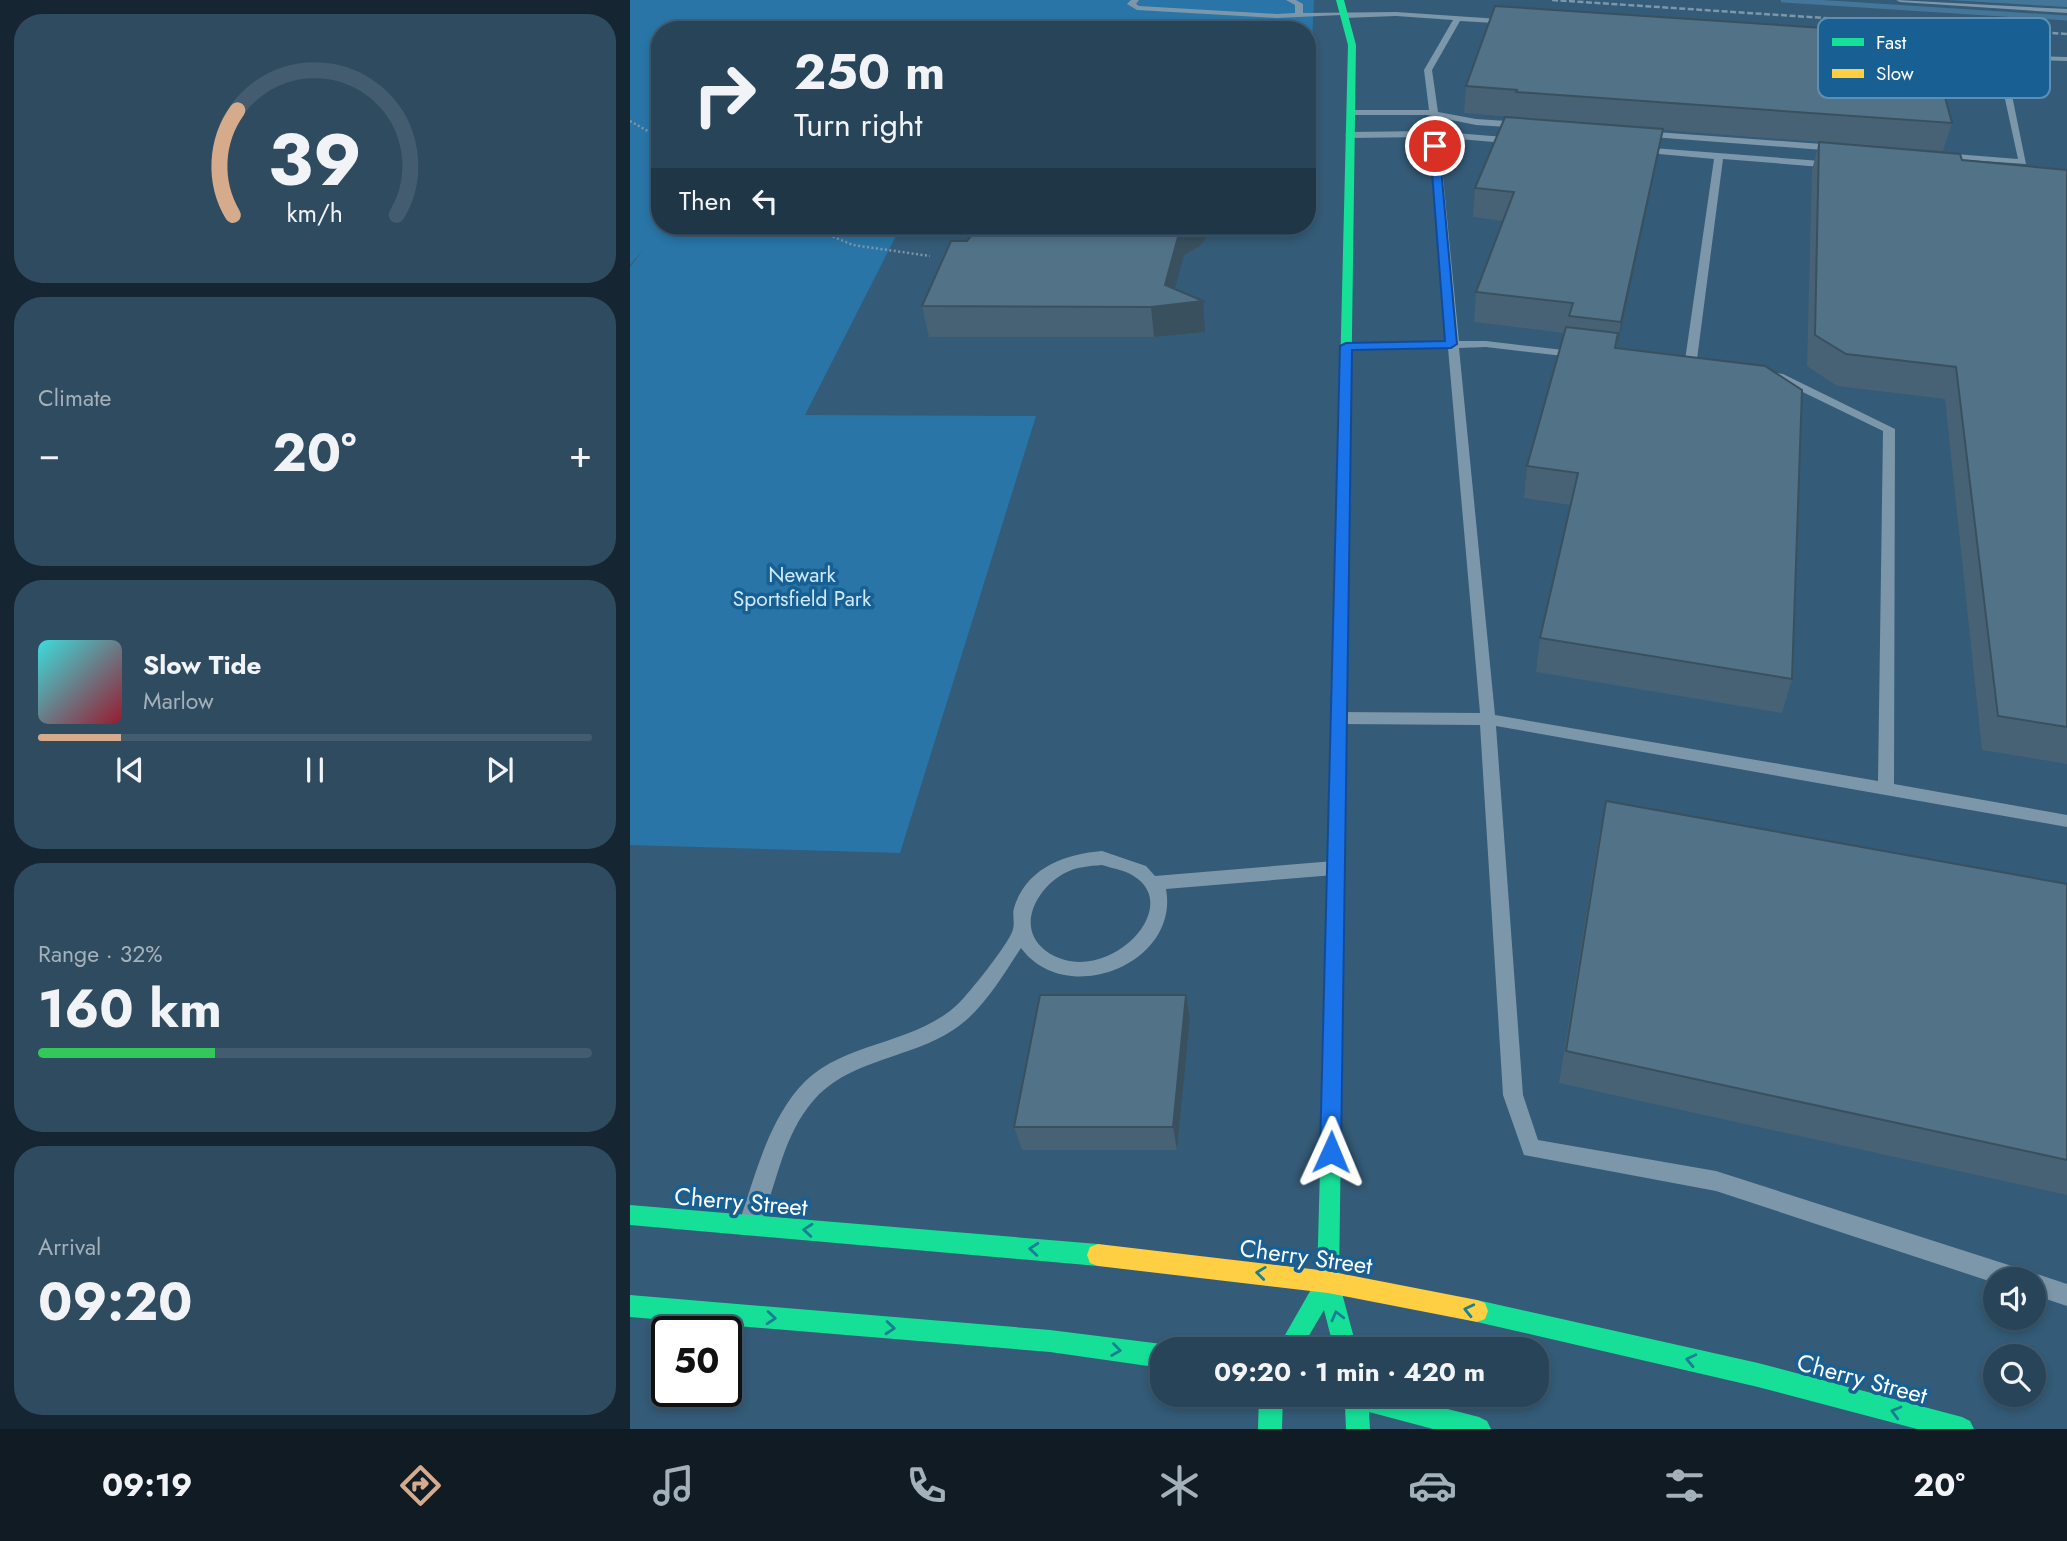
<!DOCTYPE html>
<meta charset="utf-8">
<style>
body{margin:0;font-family:Jost,sans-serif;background:#2f4b5f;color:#f1f3f6;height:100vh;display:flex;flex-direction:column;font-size:26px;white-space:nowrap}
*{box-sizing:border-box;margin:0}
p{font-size:23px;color:#a4b0ba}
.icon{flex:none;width:38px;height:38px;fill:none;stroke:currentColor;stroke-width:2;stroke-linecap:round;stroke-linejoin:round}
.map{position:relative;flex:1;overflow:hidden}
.details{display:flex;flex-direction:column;gap:14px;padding:14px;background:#152531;width:630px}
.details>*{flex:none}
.banner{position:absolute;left:21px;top:21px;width:665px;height:214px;border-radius:28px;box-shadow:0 4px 10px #0003,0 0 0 2px #435c6f;background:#274459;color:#f1f3f6;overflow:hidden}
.fabs{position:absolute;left:1353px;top:1267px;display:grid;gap:14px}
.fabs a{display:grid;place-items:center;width:63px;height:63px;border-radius:50%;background:#274459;box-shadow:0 4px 10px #0003,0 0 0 2px #435c6f;font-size:35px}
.speed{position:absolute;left:21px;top:1316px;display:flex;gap:14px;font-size:35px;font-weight:700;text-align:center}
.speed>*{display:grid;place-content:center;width:91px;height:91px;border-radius:50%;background:#274459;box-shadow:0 4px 10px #0003,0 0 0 2px #435c6f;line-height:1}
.speed .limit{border:4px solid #111;border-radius:10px;background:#fff;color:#111}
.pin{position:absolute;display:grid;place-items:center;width:60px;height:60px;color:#fff;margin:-30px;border:4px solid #fff;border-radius:50%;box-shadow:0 2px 7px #0007}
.me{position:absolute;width:77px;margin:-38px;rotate:1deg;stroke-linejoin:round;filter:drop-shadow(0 0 5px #0008)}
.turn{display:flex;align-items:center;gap:24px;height:147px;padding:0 28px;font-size:32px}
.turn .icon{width:91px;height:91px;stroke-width:2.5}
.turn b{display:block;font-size:49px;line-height:60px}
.then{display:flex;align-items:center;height:66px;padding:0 28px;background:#0003;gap:14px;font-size:26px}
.big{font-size:52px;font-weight:700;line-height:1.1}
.details .widget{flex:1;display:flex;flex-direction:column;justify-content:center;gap:10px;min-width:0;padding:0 24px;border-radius:28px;background:#2f4b5f}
.details .dial{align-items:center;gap:0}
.dial svg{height:182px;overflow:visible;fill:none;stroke:#435c6f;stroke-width:7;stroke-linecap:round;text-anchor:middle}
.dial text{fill:#f1f3f6;stroke:none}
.song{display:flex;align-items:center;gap:21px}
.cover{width:84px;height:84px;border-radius:10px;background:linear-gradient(135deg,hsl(180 70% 55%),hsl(350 70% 35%))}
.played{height:7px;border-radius:4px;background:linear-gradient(90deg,#d6ab8b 15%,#435c6f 15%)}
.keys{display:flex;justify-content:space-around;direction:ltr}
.heat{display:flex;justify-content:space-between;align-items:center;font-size:38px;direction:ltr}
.charge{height:10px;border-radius:5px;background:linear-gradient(90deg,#34c759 32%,#435c6f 0)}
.trip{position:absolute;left:520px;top:1337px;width:399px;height:70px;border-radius:28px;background:#274459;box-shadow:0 4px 10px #0003,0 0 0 2px #435c6f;font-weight:700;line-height:70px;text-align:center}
.tabs{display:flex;height:112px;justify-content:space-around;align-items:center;background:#101b24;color:#a4b0ba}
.tabs .icon{width:49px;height:49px}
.tabs .on{color:#d6ab8b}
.tabs b{font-size:32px;color:#f1f3f6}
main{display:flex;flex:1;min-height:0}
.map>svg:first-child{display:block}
.green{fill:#2975a7}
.water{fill:#44769a}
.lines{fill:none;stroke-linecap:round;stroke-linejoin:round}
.stream{stroke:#44769a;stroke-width:5}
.path{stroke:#7c97a9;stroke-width:2.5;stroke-dasharray:2 2.5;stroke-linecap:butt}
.lane{fill:#7c97a9;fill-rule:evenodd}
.fast{fill:#16e098;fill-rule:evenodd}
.slow{fill:#ffcf43;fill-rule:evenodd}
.rail{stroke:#7c97a9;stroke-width:2.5;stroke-dasharray:6 2.5;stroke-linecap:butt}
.wall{fill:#476275}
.shaded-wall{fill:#39505f}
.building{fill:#527288;stroke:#39505f;stroke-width:2}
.oneway{stroke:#187f94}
.route{fill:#1a73e8;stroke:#114b97;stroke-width:2}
.labels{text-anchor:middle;stroke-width:7;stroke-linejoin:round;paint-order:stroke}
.park-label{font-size:21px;fill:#cee9fb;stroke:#185f93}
.near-street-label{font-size:24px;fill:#fff;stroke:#185f93}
.key{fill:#185f93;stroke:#5d8fb3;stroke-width:2}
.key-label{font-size:19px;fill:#fff}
</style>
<main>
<section class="details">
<div class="widget dial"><svg viewBox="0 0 100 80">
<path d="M14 69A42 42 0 1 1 86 69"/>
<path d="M14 69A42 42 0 0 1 16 23" stroke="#d6ab8b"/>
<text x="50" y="56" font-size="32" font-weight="700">39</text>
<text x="50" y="72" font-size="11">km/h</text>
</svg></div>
<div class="widget"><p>Climate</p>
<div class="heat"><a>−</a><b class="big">20°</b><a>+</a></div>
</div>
<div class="widget">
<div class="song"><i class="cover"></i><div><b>Slow Tide</b><p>Marlow</p></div></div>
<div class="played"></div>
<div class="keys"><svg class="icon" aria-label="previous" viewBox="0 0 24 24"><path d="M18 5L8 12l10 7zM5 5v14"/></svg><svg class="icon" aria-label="pause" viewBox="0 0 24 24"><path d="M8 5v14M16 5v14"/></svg><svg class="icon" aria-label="next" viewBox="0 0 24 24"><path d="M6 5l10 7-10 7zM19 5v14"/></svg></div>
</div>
<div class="widget"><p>Range · 32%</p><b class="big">160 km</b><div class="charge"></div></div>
<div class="widget"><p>Arrival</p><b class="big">09:20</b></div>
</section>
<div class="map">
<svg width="1437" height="1429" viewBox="0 0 1437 1429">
<rect width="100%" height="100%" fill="#345b77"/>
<path class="green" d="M0,0H684L677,150V30H30V226H271L175,415L406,416L270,853L0,845V267L14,249L0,265Z"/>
<path class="water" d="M1317,0H1437V7Z"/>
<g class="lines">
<path class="stream" d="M1153,0L1437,18"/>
<path class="path" d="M0,121L30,138
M178,226L223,245L300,256"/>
<path class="lane" d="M501,0H509L506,4L509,6L647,14L665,13V5L656,0H666L673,4V13L766,12L884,20L881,24L830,21L802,70L808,112L846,119L892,122L896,125L892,128L846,125L797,115H718L717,113L721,110H799L794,70L823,20L766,16L714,18L711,15L647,18L507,10L497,4Z
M1266,0L1437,9V13L1270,2Z
M1281,50L1372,63L1402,56L1437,57V61L1402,60L1376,66L1396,164L1309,158L1307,156L1312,153L1388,159L1368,67L1284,54Z
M800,131L887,138L892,141L887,144L806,137L810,146L829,341H856L951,352L957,355L951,358L856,347L829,348L865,715L1248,781L1253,431L1150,381L1129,378L1127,375L1133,371L1153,374L1265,429L1264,784L1437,815V827L866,726L893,1095L908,1140L1086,1171L1388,1268L1396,1271L1398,1275L1404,1273L1437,1284V1306L1404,1295V1279H1365V1283L1086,1191L894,1155L873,1095L850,725L709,724L701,718L709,712L850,713L818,348L716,349L710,346L716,343L817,341L800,146L797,137L720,138L715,135L720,132Z
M1012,131L1206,145L1211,148L1206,151L1009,136L1007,134Z
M1010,147L1204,162L1209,165L1204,168L1093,159L1066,367L1060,371L1054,367L1084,159L1007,152L1005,150Z
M472,851L516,866L525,876L704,861L710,863L713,868L710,873L704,875L536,889C550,964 436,1009 391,948C370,980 350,1016 315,1035C272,1059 216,1062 183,1101C152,1137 147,1185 129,1227L121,1230L113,1227L110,1220C125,1176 137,1126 168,1089C209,1040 285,1047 330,1002C340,992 381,941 383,929C385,922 382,915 384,908C396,868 435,854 472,851ZM472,865C481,868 494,870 502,875C558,907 473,992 416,951C384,927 408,887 435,873C446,867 459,866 472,865Z"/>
<path class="fast" d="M706,0H714L726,45L718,623L711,628L704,623L718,45Z
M704,980L711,982L713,988L709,1282L727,1349H704L694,1310L671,1349H647L687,1279L695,988L697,982Z
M0,1205L468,1244L476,1247L479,1255L476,1263L468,1266L0,1225Z
M0,1295L420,1330L532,1344L541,1349H532V1368L420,1352L0,1317Z
M847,1300L1128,1363L1332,1417L1340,1421L1344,1429H1287L1128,1387L847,1322L839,1319L836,1311L839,1303Z
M629,1395H653L652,1429H628Z
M706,1395H763L849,1417L857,1421L861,1429H803L739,1412L740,1429H716L715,1406L710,1403Z"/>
<path class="slow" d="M711,618L718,623L713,988L711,994L704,996L697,994L695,988L704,623Z
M468,1244L698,1271L847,1300L855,1303L858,1311L855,1319L847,1322L698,1293L468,1266L460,1263L457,1255L460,1247Z"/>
<path class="rail" d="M922,0L1437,34"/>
</g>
<path class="wall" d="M836,86L1322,123L1313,151L1190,142L1332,160L1437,170V764L1352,750L1315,399L1207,386L1177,366L1182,170L1189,142L1033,130L1028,156L987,348L1162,679L1152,713L906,672L910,638L940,505L894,498L897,466L934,333L844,322L846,292L873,221L843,217L845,188L884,117L834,113Z
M580,233L570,246L554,255L545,289L575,332L524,337H299L292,306L337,241Z
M976,801L1437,884V1195L929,1083L969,835Z
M556,995L560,1019L547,1150H392L384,1127Z"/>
<path class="shaded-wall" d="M1033,129L1028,156L986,353L991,322Z
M551,226H584L580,233L570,246L554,255L541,304L573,301L575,332L524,337L521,307L535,285Z
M556,995L560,1019L547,1150L543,1127Z"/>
<path class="building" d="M865,6L1298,35L1322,123L886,92L887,90L836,86Z
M875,117L1033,129L991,322L939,316L943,303L846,292L884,192L845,188Z
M1189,142L1330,154L1332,160L1437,170V727L1368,716L1326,367L1216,354L1185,335Z
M349,226H551L535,285L573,301L521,307L292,306L321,241H337Z
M936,327L988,333L985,348L1135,366L1172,390L1162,679L910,638L948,473L897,466Z
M976,801L1437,884V1160L936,1051Z
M410,995H556L543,1127H384Z"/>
<defs><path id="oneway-chevron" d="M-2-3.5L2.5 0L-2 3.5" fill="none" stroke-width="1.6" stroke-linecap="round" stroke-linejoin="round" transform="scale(1.75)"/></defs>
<g class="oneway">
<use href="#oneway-chevron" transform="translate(178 1230) rotate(-175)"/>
<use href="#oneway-chevron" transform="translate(404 1249) rotate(-175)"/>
<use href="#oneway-chevron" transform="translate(631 1273) rotate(-173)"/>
<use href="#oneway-chevron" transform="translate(839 1310) rotate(-167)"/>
<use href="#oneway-chevron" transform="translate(707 1316) rotate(-104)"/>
<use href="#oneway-chevron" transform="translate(141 1318) rotate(5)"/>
<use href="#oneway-chevron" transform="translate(260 1328) rotate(5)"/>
<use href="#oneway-chevron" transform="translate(486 1350) rotate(8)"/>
<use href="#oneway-chevron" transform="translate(1061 1360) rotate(-167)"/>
<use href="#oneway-chevron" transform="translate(1266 1412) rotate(-165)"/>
</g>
<path class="route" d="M805,143L809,146L827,344L821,348L722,350L711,1152L708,1159L701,1162L693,1159L690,1152L710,346L716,343L815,341L800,146Z"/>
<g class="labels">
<g class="park-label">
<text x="172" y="582">Newark<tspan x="172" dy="24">Sportsfield Park</tspan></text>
</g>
<g class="near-street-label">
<text transform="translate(111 1202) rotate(5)" y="8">Cherry Street</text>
<text transform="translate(676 1257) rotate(8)" y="8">Cherry Street</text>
<text transform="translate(1232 1379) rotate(15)" y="8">Cherry Street</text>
</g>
</g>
<rect x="1188" y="18" width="232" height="80" rx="10" class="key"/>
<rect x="1202" y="38" width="32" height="8" fill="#16e098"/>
<rect x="1202" y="69" width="32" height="9" fill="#ffcf43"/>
<g class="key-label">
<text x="1246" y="49">Fast</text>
<text x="1246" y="80">Slow</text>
</g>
</svg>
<div class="fabs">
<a><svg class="icon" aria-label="sound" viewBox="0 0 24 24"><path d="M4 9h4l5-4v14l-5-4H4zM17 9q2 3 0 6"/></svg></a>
<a><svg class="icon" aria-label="search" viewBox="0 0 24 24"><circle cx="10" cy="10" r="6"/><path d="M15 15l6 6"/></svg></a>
</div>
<div class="speed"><div class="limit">50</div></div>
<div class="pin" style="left:805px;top:146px;background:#d93025"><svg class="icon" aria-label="arrive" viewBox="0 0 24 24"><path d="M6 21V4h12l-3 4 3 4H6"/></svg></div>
<svg class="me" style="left:701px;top:1152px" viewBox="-20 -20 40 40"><path d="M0-17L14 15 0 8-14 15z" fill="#1a73e8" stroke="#fff" stroke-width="4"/></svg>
<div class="trip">09:20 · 1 min · 420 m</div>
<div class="banner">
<div class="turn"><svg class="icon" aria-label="right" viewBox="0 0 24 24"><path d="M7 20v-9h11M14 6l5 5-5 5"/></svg><div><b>250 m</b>Turn right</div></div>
<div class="then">Then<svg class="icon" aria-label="left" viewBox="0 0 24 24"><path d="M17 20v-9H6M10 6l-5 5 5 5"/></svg></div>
</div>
</div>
</main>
<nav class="tabs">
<b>09:19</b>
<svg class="icon on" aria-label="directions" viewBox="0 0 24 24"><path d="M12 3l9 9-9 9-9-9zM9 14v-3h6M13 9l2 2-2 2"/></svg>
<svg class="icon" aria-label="music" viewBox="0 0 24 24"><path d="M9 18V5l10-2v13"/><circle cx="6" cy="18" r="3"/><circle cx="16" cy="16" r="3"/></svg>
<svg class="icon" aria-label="phone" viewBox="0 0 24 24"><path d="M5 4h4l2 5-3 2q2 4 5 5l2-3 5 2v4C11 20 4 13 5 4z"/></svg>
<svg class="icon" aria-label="climate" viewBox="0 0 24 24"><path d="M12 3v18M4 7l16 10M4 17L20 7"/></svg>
<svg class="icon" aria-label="car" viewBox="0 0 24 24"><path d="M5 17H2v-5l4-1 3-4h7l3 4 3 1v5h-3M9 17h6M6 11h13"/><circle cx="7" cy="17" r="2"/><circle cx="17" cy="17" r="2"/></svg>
<svg class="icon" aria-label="filters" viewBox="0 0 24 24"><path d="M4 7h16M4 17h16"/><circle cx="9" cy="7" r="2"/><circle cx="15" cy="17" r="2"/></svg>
<b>20°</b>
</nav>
